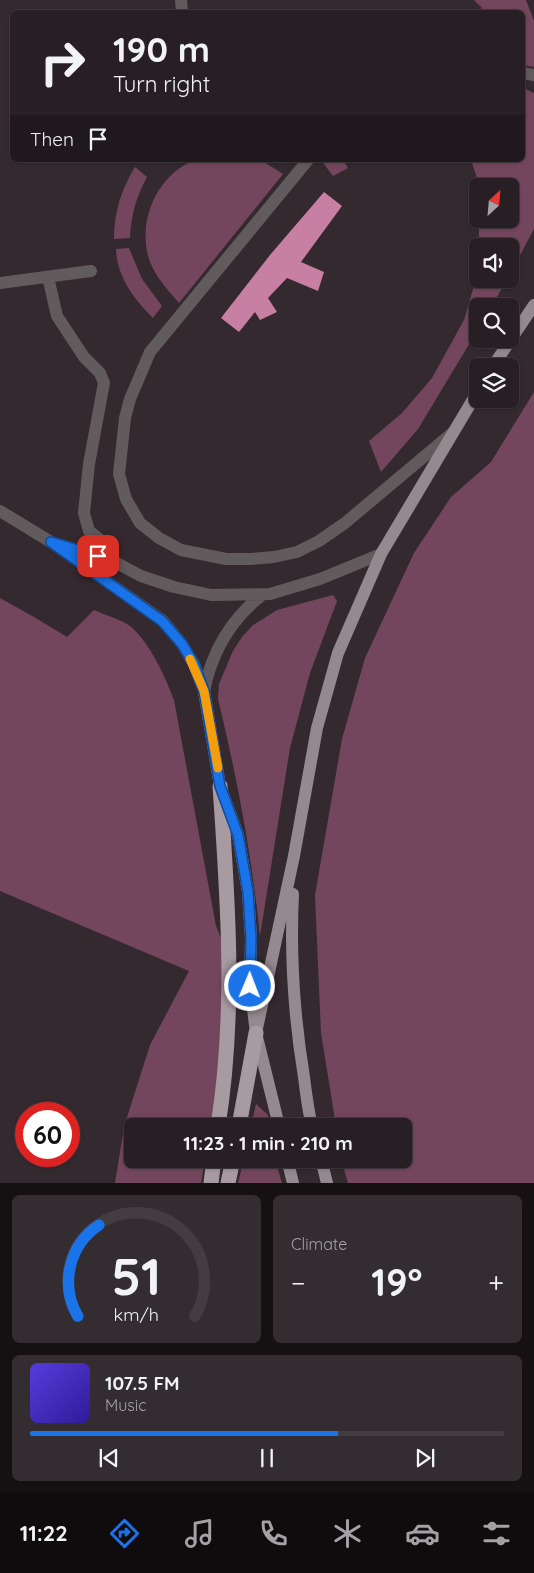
<!DOCTYPE html>
<meta charset="utf-8">
<style>
body{margin:0;font-family:Quicksand,sans-serif;background:#332c30;color:#f1f3f6;height:100vh;display:flex;flex-direction:column;font-size:19px;white-space:nowrap}
*{box-sizing:border-box;margin:0}
p{font-size:16px;color:#a4a2a6}
.icon{flex:none;width:28px;height:28px;fill:none;stroke:currentColor;stroke-width:2;stroke-linecap:round;stroke-linejoin:round}
.map{position:relative;height:1183px;overflow:hidden}
.details{display:flex;flex-direction:column;gap:12px;padding:12px;background:#151113;flex:1}
.details>*{flex:none}
.hud{position:absolute;left:10px;top:10px;width:515px;height:152px;border-radius:8px;box-shadow:0 1px 4px #0004,0 0 0 1px #433d41;background:#271f23;color:#f1f3f6;overflow:hidden}
.needle{width:32px;rotate:26deg}
.fabs{position:absolute;left:469px;top:178px;display:grid;gap:10px}
.fabs a{display:grid;place-items:center;width:50px;height:50px;border-radius:8px;background:#271f23;box-shadow:0 1px 4px #0004,0 0 0 1px #433d41;font-size:25px}
.speed{position:absolute;left:15px;top:1102px;display:flex;gap:10px;font-size:25px;font-weight:700;text-align:center}
.speed>*{display:grid;place-content:center;width:65px;height:65px;border-radius:50%;background:#271f23;box-shadow:0 1px 4px #0004,0 0 0 1px #433d41;line-height:1}
.speed .limit{border:8px solid #d22;background:#fff;color:#111}
.pin{position:absolute;display:grid;place-items:center;width:42px;height:42px;color:#fff;margin:-21px;border-radius:10px;box-shadow:0 2px 8px #0006}
.me{position:absolute;width:55px;margin:-28px;rotate:1deg;stroke-linejoin:round;filter:drop-shadow(0 0 4px #0008)}
.turn{display:flex;align-items:center;gap:18px;height:105px;padding:0 20px;font-size:22px}
.turn .icon{width:65px;height:65px;stroke-width:2.5}
.turn b{display:block;font-size:35px;line-height:42px}
.then{display:flex;align-items:center;height:48px;padding:0 20px;background:#0003;gap:10px;font-size:19px}
.big{font-size:38px;font-weight:800;line-height:1.1}
.details .tile{flex:1;display:flex;flex-direction:column;justify-content:center;gap:8px;min-width:0;padding:0 18px;border-radius:8px;background:#332c30}
.details .dial{align-items:center;gap:0}
.dial svg{height:130px;overflow:visible;fill:none;stroke:#433d41;stroke-width:7;stroke-linecap:round;text-anchor:middle}
.dial text{fill:#f1f3f6;stroke:none}
.song{display:flex;align-items:center;gap:15px}
.cover{width:60px;height:60px;border-radius:8px;background:linear-gradient(135deg,hsl(250 70% 55%),hsl(250 70% 35%))}
.played{height:5px;border-radius:2px;background:linear-gradient(90deg,#1a73e8 65%,#433d41 65%)}
.keys{display:flex;justify-content:space-around;direction:ltr}
.heat{display:flex;justify-content:space-between;align-items:center;font-size:28px;direction:ltr}
.details .tiles{flex:1;display:grid;gap:12px;grid-template-columns:1fr 1fr}
.tile:last-child{grid-column:span 2}
.trip{position:absolute;left:124px;top:1118px;width:288px;height:50px;border-radius:8px;background:#271f23;box-shadow:0 1px 4px #0004,0 0 0 1px #433d41;font-weight:800;line-height:50px;text-align:center}
.tab-bar{display:flex;height:80px;justify-content:space-around;align-items:center;background:#100c0e;color:#a4a2a6}
.tab-bar .icon{width:35px;height:35px}
.tab-bar .active{color:#1a73e8}
.tab-bar b{font-size:22px;color:#f1f3f6}
.map>svg:first-child{display:block}
.green{fill:#74465e}
.building{fill:#c87fa4}
.lines{fill:none;stroke-linecap:round;stroke-linejoin:round}
.minor{stroke:#615b5e;stroke-width:12}
.major{stroke:#94898e;stroke-width:12}
.highway{stroke:#a89aa1;stroke-width:15}
.route-casing{stroke:#114b97;stroke-width:12}
.route{stroke:#1a73e8;stroke-width:9}
.slow{stroke:#f59e0b;stroke-width:9}
</style>
<div class="map">
<svg width="534" height="1183" viewBox="0 0 534 1183">
<rect width="100%" height="100%" fill="#34292f"/>
<path class="green" d="M474,0H526L534,21V67L523,65L522,12H477L482,8Z
M523,88L534,93V229L510,274V246H479V219H510V186H478L477,191V178L471,160H522Z
M195,160H261L283,174L179,303C168,290 157,279 150,262C136,223 156,175 195,160Z
M321,160H343L348,168L333,176Z
M135,167L147,177C136,197 131,216 130,238L114,239C114,212 121,190 135,167Z
M129,248L142,279L162,306L153,318C134,299 117,277 116,249Z
M477,275L478,279H507L492,306H478L477,331L418,429L381,472L369,441L402,413L432,378L464,320Z
M534,392V1183H348L341,1159H402V1126H336L321,1033L315,895L342,739L365,658L414,553L451,497L491,462Z
M333,595L337,601L310,673L290,748L260,936C252,856 237,777 218,699L219,684L233,651L242,637L253,625L277,610Z
M0,598L34,617L67,637L94,610C105,615 120,619 130,626C150,643 165,676 174,700L216,926L238,980L211,1126H132V1159H205L201,1183H115L124,1127L150,1045L189,971L0,891Z
M256,1104L268,1115L269,1126H251Z
M244,1159H275L282,1183H238Z"/>
<path class="building" d="M324,192L342,206L301,262L324,272L318,291L287,278L268,298L277,312L260,320L255,312L239,332L221,318L270,255Z"/>
<g class="lines">
<path class="minor" d="M181,0L182,12
M522,73L534,75
M308,160L150,352L130,399L125,418L119,474L126,499L140,523L159,538L181,550L226,559H251L274,557L297,552L319,541L345,523L451,434
M48,277L57,316L84,357L100,373L104,383L89,464L84,513L89,531L102,541L113,561
M0,283L91,271
M0,511L51,542L163,621L182,644L194,664L204,691
M51,542L113,561L141,576L174,587L211,595L270,594L320,579L381,554
M204,691C212,651 230,620 262,595"/>
<path class="major" d="M493,366L534,305
M204,691L220,786L238,835L248,892L251,937L250,986L256,1033L279,1126
M293,894C290,955 294,1016 304,1077C306,1093 308,1110 312,1126
M256,1033L294,856L317,728L338,653L381,554L478,391
M287,1159L293,1183
M321,1159L327,1183"/>
<path class="highway" d="M218,1126C236,1013 228,900 220,786
M239,1126L256,1033
M211,1183L214,1159
M228,1183L233,1159"/>
</g>
<g class="lines">
<defs>
<path id="route" d="M98,556L51,542L162,621L182,644L194,664L204,691L220,786L238,835L248,892L251,937L250,986"/>
</defs>
<use href="#route" class="route-casing"/>
<use href="#route" class="route"/>
<path class="slow" d="M190,659L204,691L218,768"/>
</g>
</svg>
<div class="fabs">
<a><svg class="needle" viewBox="-14 -14 28 28"><path d="M0-13l5 13h-10z" fill="#e53935"/><path d="M0 13l5-13h-10z" fill="#a4a2a6"/></svg></a>
<a><svg class="icon" aria-label="sound" viewBox="0 0 24 24"><path d="M4 9h4l5-4v14l-5-4H4zM17 9q2 3 0 6"/></svg></a>
<a><svg class="icon" aria-label="search" viewBox="0 0 24 24"><circle cx="10" cy="10" r="6"/><path d="M15 15l6 6"/></svg></a>
<a><svg class="icon" aria-label="layers" viewBox="0 0 24 24"><path d="M12 4l9 5-9 5-9-5zM3 14l9 5 9-5"/></svg></a>
</div>
<div class="speed"><div class="limit">60</div></div>
<div class="pin" style="left:98px;top:556px;background:#d93025"><svg class="icon" aria-label="arrive" viewBox="0 0 24 24"><path d="M6 21V4h12l-3 4 3 4H6"/></svg></div>
<svg class="me" style="left:250px;top:986px" viewBox="-20 -20 40 40"><circle r="17" fill="#1a73e8" stroke="#fff" stroke-width="3"/><path d="M0-11L8 9 0 5-8 9z" fill="#fff"/></svg>
<div class="trip">11:23 · 1 min · 210 m</div>
<div class="hud">
<div class="turn"><svg class="icon" aria-label="right" viewBox="0 0 24 24"><path d="M7 20v-9h11M14 6l5 5-5 5"/></svg><div><b>190 m</b>Turn right</div></div>
<div class="then">Then<svg class="icon" aria-label="arrive" viewBox="0 0 24 24"><path d="M6 21V4h12l-3 4 3 4H6"/></svg></div>
</div>
</div>
<section class="details">
<div class="tiles">
<div class="tile dial"><svg viewBox="0 0 100 80">
<path d="M14 69A42 42 0 1 1 86 69"/>
<path d="M14 69A42 42 0 0 1 27 13" stroke="#1a73e8"/>
<text x="50" y="56" font-size="32" font-weight="700">51</text>
<text x="50" y="72" font-size="11">km/h</text>
</svg></div>
<div class="tile"><p>Climate</p>
<div class="heat"><a>−</a><b class="big">19°</b><a>+</a></div>
</div>
<div class="tile">
<div class="song"><i class="cover"></i><div><b>107.5 FM</b><p>Music</p></div></div>
<div class="played"></div>
<div class="keys"><svg class="icon" aria-label="previous" viewBox="0 0 24 24"><path d="M18 5L8 12l10 7zM5 5v14"/></svg><svg class="icon" aria-label="pause" viewBox="0 0 24 24"><path d="M8 5v14M16 5v14"/></svg><svg class="icon" aria-label="next" viewBox="0 0 24 24"><path d="M6 5l10 7-10 7zM19 5v14"/></svg></div>
</div>
</div>
</section>
<nav class="tab-bar">
<b>11:22</b>
<svg class="icon active" aria-label="directions" viewBox="0 0 24 24"><path d="M12 3l9 9-9 9-9-9zM9 14v-3h6M13 9l2 2-2 2"/></svg>
<svg class="icon" aria-label="music" viewBox="0 0 24 24"><path d="M9 18V5l10-2v13"/><circle cx="6" cy="18" r="3"/><circle cx="16" cy="16" r="3"/></svg>
<svg class="icon" aria-label="phone" viewBox="0 0 24 24"><path d="M5 4h4l2 5-3 2q2 4 5 5l2-3 5 2v4C11 20 4 13 5 4z"/></svg>
<svg class="icon" aria-label="climate" viewBox="0 0 24 24"><path d="M12 3v18M4 7l16 10M4 17L20 7"/></svg>
<svg class="icon" aria-label="car" viewBox="0 0 24 24"><path d="M5 17H2v-5l4-1 3-4h7l3 4 3 1v5h-3M9 17h6M6 11h13"/><circle cx="7" cy="17" r="2"/><circle cx="17" cy="17" r="2"/></svg>
<svg class="icon" aria-label="filters" viewBox="0 0 24 24"><path d="M4 7h16M4 17h16"/><circle cx="9" cy="7" r="2"/><circle cx="15" cy="17" r="2"/></svg>
</nav>
